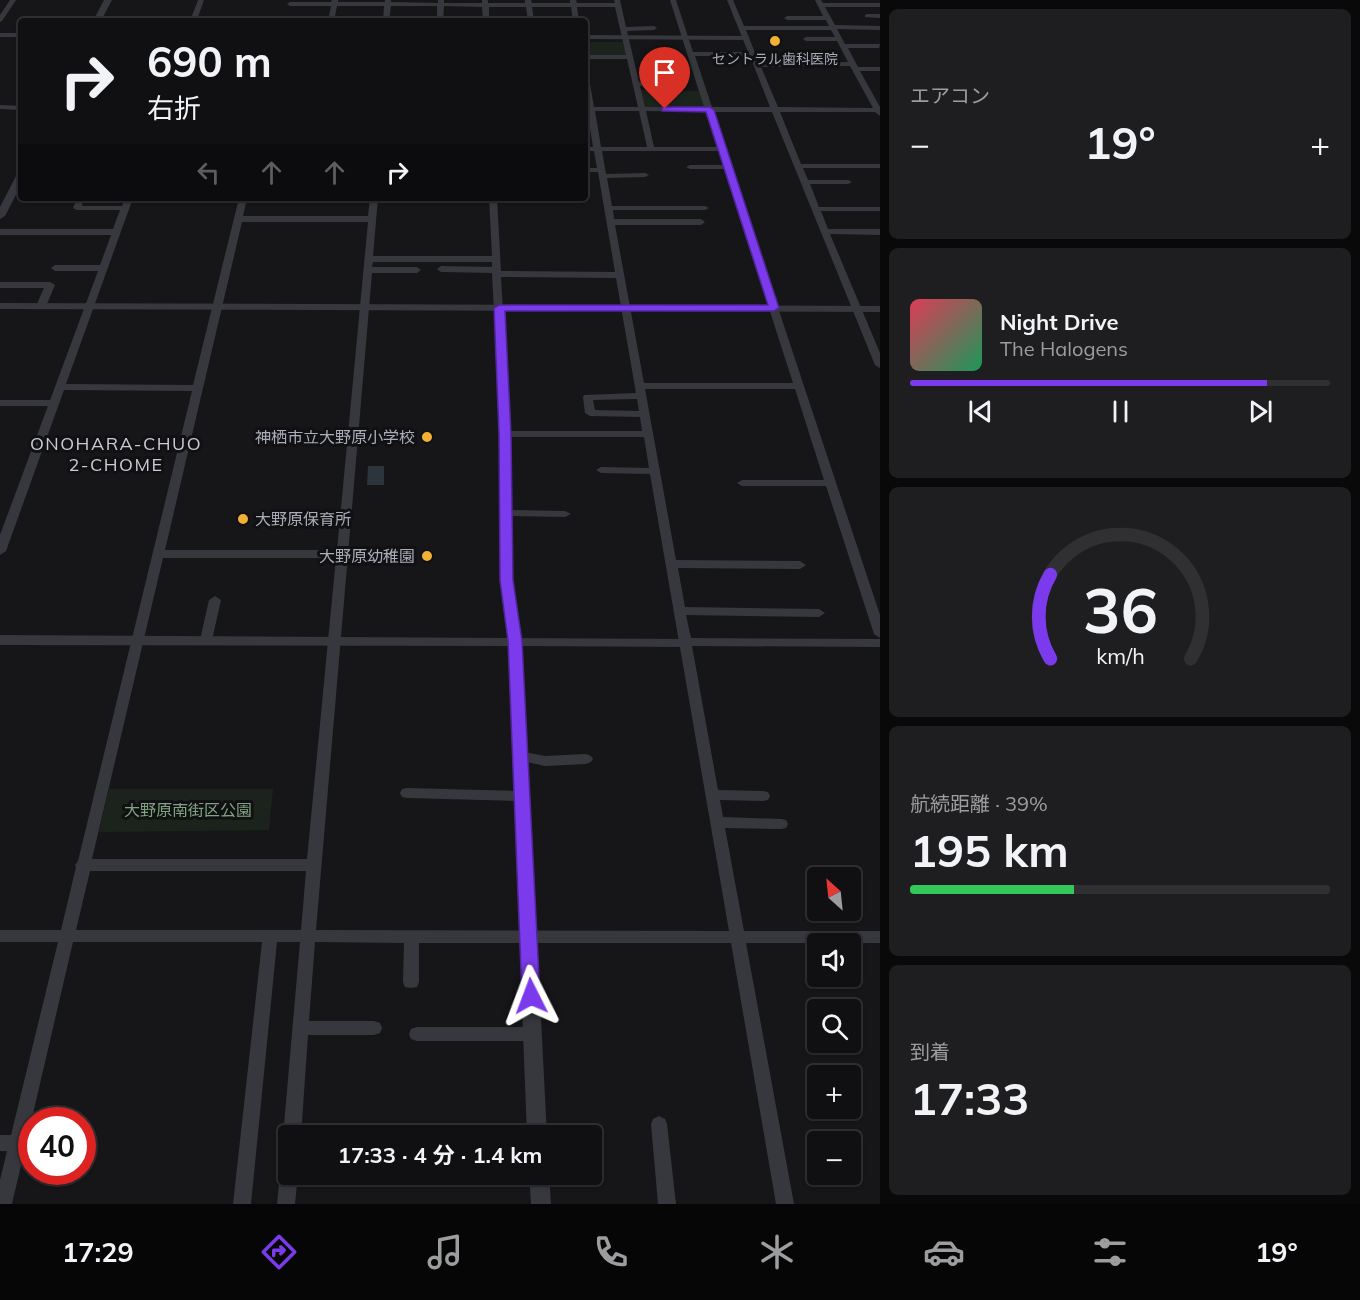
<!DOCTYPE html>
<html lang="ja">
<meta charset="utf-8">
<style>
body{margin:0;font-family:Mulish,"Noto Sans JP",sans-serif;background:#1e1e20;color:#f1f3f6;height:100vh;display:flex;flex-direction:column;font-size:22px;white-space:nowrap}
*{box-sizing:border-box;margin:0}
p{font-size:20px;color:#9c9d9f}
.icon{flex:none;width:33px;height:33px;fill:none;stroke:currentColor;stroke-width:2;stroke-linecap:round;stroke-linejoin:round}
.map{position:relative;flex:1;overflow:hidden}
.side{display:flex;flex-direction:column;gap:9px;padding:9px;background:#09090a;width:480px}
.side>*{flex:none}
.hud{position:absolute;left:18px;top:18px;width:570px;height:183px;border-radius:6px;box-shadow:0 2px 4px #0004,0 0 0 2px #303032;background:#101012;color:#f1f3f6;overflow:hidden}
.needle{width:39px;rotate:333deg}
.buttons{position:absolute;left:807px;top:867px;display:grid;gap:12px}
.buttons a{display:grid;place-items:center;width:54px;height:54px;border-radius:6px;background:#101012;box-shadow:0 2px 4px #0004,0 0 0 2px #303032;font-size:30px}
.speed{position:absolute;left:18px;top:1107px;display:flex;gap:12px;font-size:30px;font-weight:700;text-align:center}
.speed>*{display:grid;place-content:center;width:78px;height:78px;border-radius:50%;background:#101012;box-shadow:0 2px 4px #0004,0 0 0 2px #303032;line-height:1}
.speed .limit{border:9px solid #d22;background:#fff;color:#111}
.pin{position:absolute;display:grid;place-items:center;width:51px;height:51px;color:#fff;margin:-62px -26px;border-radius:50% 50% 50% 0;rotate:-45deg;box-shadow:0 0 6px #0007}
.pin .icon{rotate:45deg}
.me{position:absolute;width:66px;margin:-33px;rotate:357deg;stroke-linejoin:round;filter:drop-shadow(0 0 4px #0008)}
.turn{display:flex;align-items:center;gap:21px;height:126px;padding:0 30px;font-size:27px}
.turn .icon{width:78px;height:78px;stroke-width:2.5}
.turn b{display:block;font-size:42px;line-height:51px}
.lanes{display:flex;align-items:center;height:57px;padding:0 30px;background:#0003;justify-content:center;gap:30px;direction:ltr}
.lanes .off{opacity:.35}
.big{font-size:45px;font-weight:700;line-height:1.1}
.side .widget{flex:1;display:flex;flex-direction:column;justify-content:center;gap:9px;min-width:0;padding:0 21px;border-radius:9px;background:#1e1e20}
.side .dial{align-items:center;gap:0}
.dial svg{height:156px;overflow:visible;fill:none;stroke:#303032;stroke-width:7;stroke-linecap:round;text-anchor:middle}
.dial text{fill:#f1f3f6;stroke:none}
.song{display:flex;align-items:center;gap:18px}
.cover{width:72px;height:72px;border-radius:9px;background:linear-gradient(135deg,hsl(350 70% 55%),hsl(150 70% 35%))}
.played{height:6px;border-radius:3px;background:linear-gradient(90deg,#7c3aed 85%,#303032 85%)}
.keys{display:flex;justify-content:space-around;direction:ltr}
.heat{display:flex;justify-content:space-between;align-items:center;font-size:33px;direction:ltr}
.charge{height:9px;border-radius:4px;background:linear-gradient(90deg,#34c759 39%,#303032 0)}
.trip{position:absolute;left:278px;top:1125px;width:324px;height:60px;border-radius:6px;background:#101012;box-shadow:0 2px 4px #0004,0 0 0 2px #303032;font-weight:700;line-height:60px;text-align:center}
.tabs{display:flex;height:96px;justify-content:space-around;align-items:center;background:#060607;color:#9c9d9f}
.tabs .icon{width:42px;height:42px}
.tabs .current{color:#7c3aed}
.tabs b{font-size:27px;color:#f1f3f6}
main{display:flex;flex:1;min-height:0}
.map>svg:first-child{display:block}
.green{fill:#1c231d}
.water{fill:#2c353c}
.lines{fill:none;stroke-linecap:round;stroke-linejoin:round}
.minor{fill:#37383d;fill-rule:evenodd}
.tertiary{fill:#37383d;fill-rule:evenodd}
.route{fill:#7c3aed;stroke:#51269a;stroke-width:1.5}
.poi-dot{fill:#f2b134;stroke:#111113;stroke-width:2}
.labels{text-anchor:middle;stroke-width:6;stroke-linejoin:round;paint-order:stroke}
.far-poi-label{font-size:14px;fill:#a8adb8;stroke:#111113}
.poi-label{font-size:16px;fill:#a8adb8;stroke:#111113;text-anchor:end}
.park-label{font-size:16px;fill:#7fa381;stroke:#111113}
.neighbourhood-label{font-size:18px;letter-spacing:1.5px;fill:#c9ccd4;stroke:#111113}
</style>
<main>
<div class="map">
<svg width="880" height="1204" viewBox="0 0 880 1204">
<rect width="100%" height="100%" fill="#161618"/>
<path class="green" d="M585,42H623L627,55H585Z
M641,90L699,91L704,108H645Z
M109,789H273L269,830L99,832Z"/>
<path class="water" d="M368,466H384V485H367Z"/>
<g class="lines">
<path class="minor" d="M10,0H16L2,21L0,22V15Z
M198,0H204L198,17H287L290,19L287,21H190Z
M332,0H338V2H385V0H391V2L438,3V0H444V3H482V0H488V3H525V0H531L532,3H570V0H576L577,3H615L614,0H620L626,27L654,26L657,28L654,30L627,31L639,82H668L672,84L668,86H640L645,107H704L670,0H676L693,52H748L727,0H733L744,26H829L826,20H787L784,18L787,16H823L815,0H821L823,3H880V7H825L835,25L880,26V30L837,29L845,44H880L879,48H848L858,67H880V71H860L880,107V116L875,112H780L801,164H880V168H803L808,180H848L852,182L848,184H810L819,207H880V211H821L828,229H880V235L830,234L880,353V368L875,365L772,112H713L880,615V638L874,634L826,486H742L737,483L742,480H824L795,389H645L676,560L800,561L806,565L800,569L678,568L685,607L819,609L825,613L819,617L686,615L691,638L880,639V647L692,646L718,790L763,791L768,792L770,796L768,800L763,801L720,800L723,817L781,819L786,820L788,824L786,828L781,829L725,828L744,931H880V943H746L794,1204H776L731,943H419V982L417,987L411,988L405,987L403,982L404,943L315,942L309,1021H374L380,1023L382,1028L380,1033L374,1035H308L301,1136H288V1142L283,1136L300,942H277L251,1204H233L262,942H73L12,1204H0V1180L7,1151H0V1135H11L58,942H0V930H61L76,867L75,865L78,861L192,391L64,390L6,551L0,555V535L98,271H55L51,268L55,265H100L111,235H0V229H113L120,210H77L73,208L76,201L83,199L82,206H122L125,198H133L66,384L193,385L239,198H247L243,216H368L370,198H378L373,256H492L489,198H497L501,271L615,272L598,172H585V168H597L594,151H585V147H593L587,111H585V76L589,78L594,107H638L627,59H585V55H626L615,7H577L579,21H573L571,7H532L534,21H528L526,7H489V21H483L482,7L444,6L443,21H437V6H391L389,21H383L384,6H337L334,21H328L331,6H290L287,4L290,2H331ZM746,30H831L835,37H806L803,39L806,41H837L848,62L759,63ZM695,56H750L770,107H712ZM850,66L873,108L778,107L761,67ZM595,111H639L647,147H601ZM646,111L706,112L717,147H654ZM602,151H719L723,165H690L686,167L690,169H724L793,383H644L615,225H701L705,222L701,219H614L613,210H705L709,208L705,206H612L607,178L645,177L649,175L645,173L606,174ZM242,222H368L337,550H165ZM373,262H492V267L441,266L437,269L441,272L492,273L500,434L501,580L511,644L515,645L521,641L513,580L512,516L565,517L571,514L565,511L512,510L510,437H644L649,468L601,467L596,470L601,473L650,474L729,931L316,930L372,273H417L421,270L417,267H372ZM501,277L616,278L636,393L584,395L583,397L585,413L590,416L640,417L642,431H510ZM637,399L639,411L595,410L593,400ZM163,558H336L307,859H92ZM90,871H306L301,930H76Z
M867,14H880V18L865,17V15Z
M0,282H50L55,285L46,306L41,309L36,306L44,288H0Z
M215,596L221,600L212,640L206,644L200,640L209,600Z
M519,751L545,756L586,754L591,756L593,759L591,762L586,764L545,766L514,759L512,756L514,753Z
M407,788L521,791L526,792L528,796L526,800L521,801L407,798L402,797L400,793L402,789Z
M417,1027H533L539,1029L541,1034L539,1039L533,1041H417L411,1039L409,1034L411,1029Z
M659,1116L665,1119L667,1124L676,1204H658L651,1124L653,1119Z
M288,1166V1174H298L295,1204H277L280,1174L283,1168Z"/>
<path class="tertiary" d="M104,0H112L101,21H93Z
M0,33H21V37H0Z
M585,35L746,36L750,38L746,40L585,39Z
M0,105L21,106V110L0,109Z
M21,173V185L5,216L0,219V207L16,176Z
M0,303L880,306V312L0,309Z
M0,400H54L60,403L54,406H0Z
M0,635L690,639L692,642L690,645L685,647L522,646L547,1136H527L508,646L0,645Z
M529,1174H549L551,1204H531Z"/>
</g>
<path class="route" d="M665,107H710L714,110L779,308L774,311H505L511,434L513,580L522,641L540,996L537,1001L531,1003L525,1001L522,996L508,641L500,580L499,434L494,308L499,305H768L706,112L662,111V107Z"/>
<g class="poi-dot">
<circle cx="775" cy="41" r="6"/>
<circle cx="427" cy="437" r="6"/>
<circle cx="243" cy="519" r="6"/>
<circle cx="427" cy="556" r="6"/>
</g>
<g class="labels">
<g class="far-poi-label">
<text x="775" y="64">セントラル歯科医院</text>
</g>
<g class="poi-label">
<text x="415" y="443">神栖市立大野原小学校</text>
<text x="255" y="525" text-anchor="start">大野原保育所</text>
<text x="415" y="562">大野原幼稚園</text>
</g>
<g class="park-label">
<text x="188" y="816">大野原南街区公園</text>
</g>
<g class="neighbourhood-label">
<text x="116" y="450">ONOHARA-CHUO<tspan x="116" dy="21">2-CHOME</tspan></text>
</g>
</g>
</svg>
<div class="buttons">
<a><svg class="needle" viewBox="-14 -14 28 28"><path d="M0-13l5 13h-10z" fill="#e53935"/><path d="M0 13l5-13h-10z" fill="#9c9d9f"/></svg></a>
<a><svg class="icon" aria-label="sound" viewBox="0 0 24 24"><path d="M4 9h4l5-4v14l-5-4H4zM17 9q2 3 0 6"/></svg></a>
<a><svg class="icon" aria-label="search" viewBox="0 0 24 24"><circle cx="10" cy="10" r="6"/><path d="M15 15l6 6"/></svg></a>
<a>+</a>
<a>−</a>
</div>
<div class="speed"><div class="limit">40</div></div>
<div class="pin" style="left:665px;top:109px;background:#d93025"><svg class="icon" aria-label="arrive" viewBox="0 0 24 24"><path d="M6 21V4h12l-3 4 3 4H6"/></svg></div>
<svg class="me" style="left:531px;top:996px" viewBox="-20 -20 40 40"><path d="M0-17L14 15 0 8-14 15z" fill="#7c3aed" stroke="#fff" stroke-width="4"/></svg>
<div class="trip">17:33 · 4 分 · 1.4 km</div>
<div class="hud">
<div class="turn"><svg class="icon" aria-label="right" viewBox="0 0 24 24"><path d="M7 20v-9h11M14 6l5 5-5 5"/></svg><div><b>690 m</b>右折</div></div>
<div class="lanes"><svg class="icon off" aria-label="left" viewBox="0 0 24 24"><path d="M17 20v-9H6M10 6l-5 5 5 5"/></svg><svg class="icon off" aria-label="ahead" viewBox="0 0 24 24"><path d="M12 20V5M6 11l6-6 6 6"/></svg><svg class="icon off" aria-label="ahead" viewBox="0 0 24 24"><path d="M12 20V5M6 11l6-6 6 6"/></svg><svg class="icon" aria-label="right" viewBox="0 0 24 24"><path d="M7 20v-9h11M14 6l5 5-5 5"/></svg></div>
</div>
</div>
<section class="side">
<div class="widget"><p>エアコン</p>
<div class="heat"><a>−</a><b class="big">19°</b><a>+</a></div>
</div>
<div class="widget">
<div class="song"><i class="cover"></i><div><b>Night Drive</b><p>The Halogens</p></div></div>
<div class="played"></div>
<div class="keys"><svg class="icon" aria-label="previous" viewBox="0 0 24 24"><path d="M18 5L8 12l10 7zM5 5v14"/></svg><svg class="icon" aria-label="pause" viewBox="0 0 24 24"><path d="M8 5v14M16 5v14"/></svg><svg class="icon" aria-label="next" viewBox="0 0 24 24"><path d="M6 5l10 7-10 7zM19 5v14"/></svg></div>
</div>
<div class="widget dial"><svg viewBox="0 0 100 80">
<path d="M14 69A42 42 0 1 1 86 69"/>
<path d="M14 69A42 42 0 0 1 14 26" stroke="#7c3aed"/>
<text x="50" y="56" font-size="32" font-weight="700">36</text>
<text x="50" y="72" font-size="11">km/h</text>
</svg></div>
<div class="widget"><p>航続距離 · 39%</p><b class="big">195 km</b><div class="charge"></div></div>
<div class="widget"><p>到着</p><b class="big">17:33</b></div>
</section>
</main>
<nav class="tabs">
<b>17:29</b>
<svg class="icon current" aria-label="directions" viewBox="0 0 24 24"><path d="M12 3l9 9-9 9-9-9zM9 14v-3h6M13 9l2 2-2 2"/></svg>
<svg class="icon" aria-label="music" viewBox="0 0 24 24"><path d="M9 18V5l10-2v13"/><circle cx="6" cy="18" r="3"/><circle cx="16" cy="16" r="3"/></svg>
<svg class="icon" aria-label="phone" viewBox="0 0 24 24"><path d="M5 4h4l2 5-3 2q2 4 5 5l2-3 5 2v4C11 20 4 13 5 4z"/></svg>
<svg class="icon" aria-label="climate" viewBox="0 0 24 24"><path d="M12 3v18M4 7l16 10M4 17L20 7"/></svg>
<svg class="icon" aria-label="car" viewBox="0 0 24 24"><path d="M5 17H2v-5l4-1 3-4h7l3 4 3 1v5h-3M9 17h6M6 11h13"/><circle cx="7" cy="17" r="2"/><circle cx="17" cy="17" r="2"/></svg>
<svg class="icon" aria-label="filters" viewBox="0 0 24 24"><path d="M4 7h16M4 17h16"/><circle cx="9" cy="7" r="2"/><circle cx="15" cy="17" r="2"/></svg>
<b>19°</b>
</nav>
